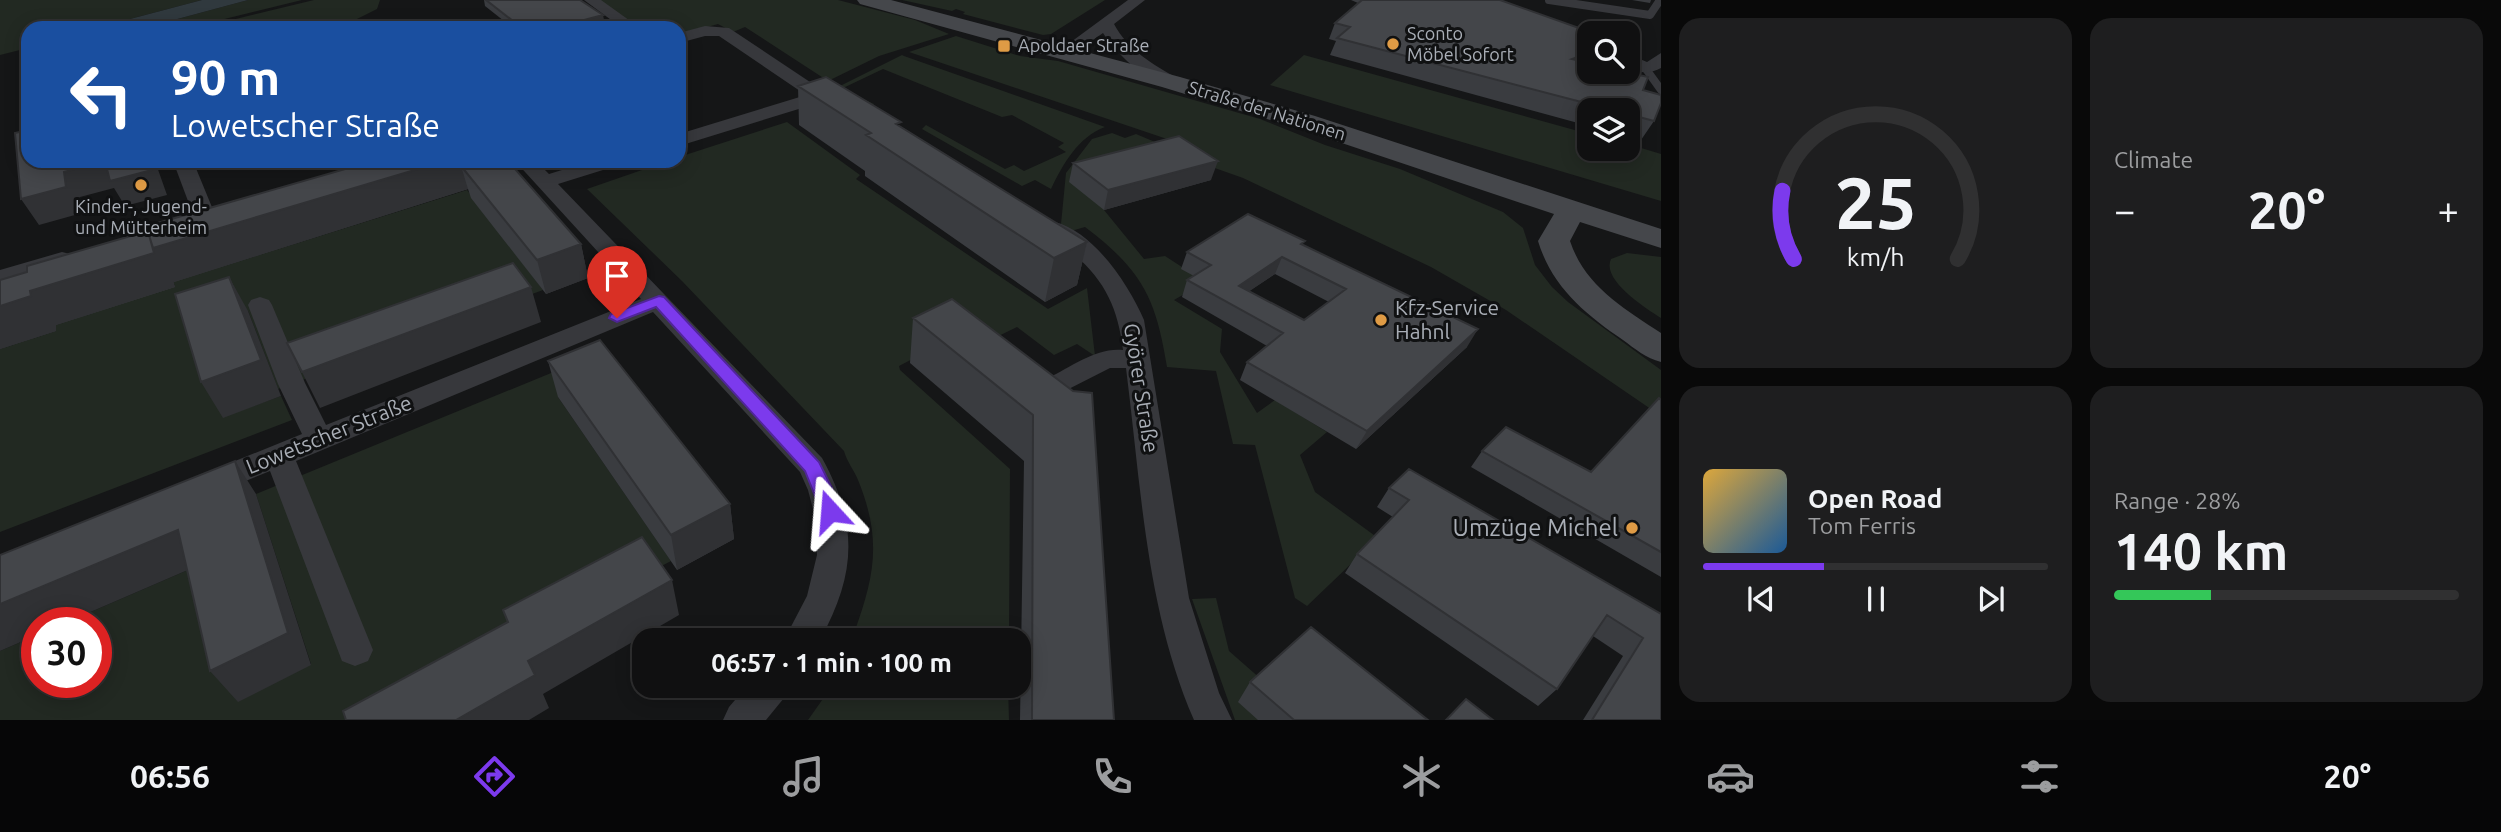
<!DOCTYPE html>
<meta charset="utf-8">
<style>
body{margin:0;font-family:Ubuntu,sans-serif;background:#1e1e1f;color:#f1f3f6;height:100vh;display:flex;flex-direction:column;font-size:26px;white-space:nowrap}
*{box-sizing:border-box;margin:0}
p{font-size:23px;color:#9c9d9f}
.icon{flex:none;width:38px;height:38px;fill:none;stroke:currentColor;stroke-width:2;stroke-linecap:round;stroke-linejoin:round}
.map{position:relative;flex:1;overflow:hidden}
.sheet{display:flex;flex-direction:column;gap:18px;padding:18px;background:#090909;width:840px}
.sheet>*{flex:none}
.guide{position:absolute;left:21px;top:21px;width:665px;height:147px;border-radius:21px;box-shadow:0 4px 18px #0003,0 0 0 2px #303031;background:#1a4fa0;color:#fff;overflow:hidden}
.tools{position:absolute;left:1577px;top:21px;display:grid;gap:14px}
.tools a{display:grid;place-items:center;width:63px;height:63px;border-radius:14px;background:#101011;box-shadow:0 4px 18px #0003,0 0 0 2px #303031;font-size:35px}
.speed{position:absolute;left:21px;top:607px;display:flex;gap:14px;font-size:35px;font-weight:700;text-align:center}
.speed>*{display:grid;place-content:center;width:91px;height:91px;border-radius:50%;background:#101011;box-shadow:0 4px 18px #0003,0 0 0 2px #303031;line-height:1}
.speed .limit{border:10px solid #d22;background:#fff;color:#111}
.pin{position:absolute;display:grid;place-items:center;width:60px;height:60px;color:#fff;margin:-72px -30px;border-radius:50% 50% 50% 0;rotate:-45deg;box-shadow:0 0 7px #0007}
.pin .icon{rotate:45deg}
.me{position:absolute;width:77px;margin:-38px;rotate:341deg;stroke-linejoin:round;filter:drop-shadow(0 0 5px #0008)}
.turn{display:flex;align-items:center;gap:24px;height:147px;padding:0 35px;font-size:32px}
.turn .icon{width:91px;height:91px;stroke-width:2.5}
.turn b{display:block;font-size:49px;line-height:60px}
.big{font-size:52px;font-weight:700;line-height:1.1}
.sheet .widget{flex:1;display:flex;flex-direction:column;justify-content:center;gap:10px;min-width:0;padding:0 24px;border-radius:21px;background:#1e1e1f}
.sheet .dial{align-items:center;gap:0}
.dial svg{height:182px;overflow:visible;fill:none;stroke:#303031;stroke-width:7;stroke-linecap:round;text-anchor:middle}
.dial text{fill:#f1f3f6;stroke:none}
.song{display:flex;align-items:center;gap:21px}
.cover{width:84px;height:84px;border-radius:10px;background:linear-gradient(135deg,hsl(40 70% 55%),hsl(210 70% 35%))}
.played{height:7px;border-radius:4px;background:linear-gradient(90deg,#7c3aed 35%,#303031 35%)}
.keys{display:flex;justify-content:space-around;direction:ltr}
.heat{display:flex;justify-content:space-between;align-items:center;font-size:38px;direction:ltr}
.charge{height:10px;border-radius:5px;background:linear-gradient(90deg,#34c759 28%,#303031 0)}
.sheet .tiles{flex:1;display:grid;gap:18px;grid-template-columns:repeat(2,1fr)}
.trip{position:absolute;left:632px;top:628px;width:399px;height:70px;border-radius:21px;background:#101011;box-shadow:0 4px 18px #0003,0 0 0 2px #303031;font-weight:700;line-height:70px;text-align:center}
.menu{display:flex;height:112px;justify-content:space-around;align-items:center;background:#060607;color:#9c9d9f}
.menu .icon{width:49px;height:49px}
.menu .on{color:#7c3aed}
.menu b{font-size:32px;color:#f1f3f6}
main{display:flex;flex:1;min-height:0}
.map>svg:first-child{display:block}
.green{fill:#222922}
.water{fill:#30393e}
.lines{fill:none;stroke-linecap:round;stroke-linejoin:round}
.service{stroke:#37383c;stroke-width:8}
.minor{fill:#37383c;fill-rule:evenodd}
.secondary{fill:#45474b;fill-rule:evenodd}
.wall{fill:#3a3c40;fill-rule:evenodd}
.shaded-wall{fill:#303134}
.building{fill:#44464a;stroke:#303134;stroke-width:2;fill-rule:evenodd}
.route{fill:#7c3aed;stroke:#51269a;stroke-width:2}
.poi-dot{fill:#df9b45;stroke:#101112;stroke-width:2.5}
.labels{text-anchor:middle;stroke-width:6;stroke-linejoin:round;paint-order:stroke}
.far-poi-label{font-size:18px;fill:#a9aeb6;stroke:#101112;text-anchor:start}
.far-street-label{font-size:18px;fill:#a9aeb6;stroke:#101112}
.poi-label{font-size:21px;fill:#a9aeb6;stroke:#101112;text-anchor:start}
.street-label{font-size:21px;fill:#a9aeb6;stroke:#101112}
.near-poi-label{font-size:24px;fill:#a9aeb6;stroke:#101112;text-anchor:end}
</style>
<main>
<div class="map">
<svg width="1661" height="720" viewBox="0 0 1661 720">
<rect width="100%" height="100%" fill="#151617"/>
<path class="green" d="M0,0H202L96,28H28V48L0,55Z
M248,0H302L188,28H144Z
M314,0H380L377,9L339,28H199Z
M596,0H838L915,20L949,34L879,56L828,81L745,27L733,32L718,24L679,35V28H637L666,19L634,27Z
M902,0H1105L1051,34L1043,35L963,14L965,12L956,9L952,11Z
M956,36L1020,56L1058,61L1260,119L1325,145L1400,169L1503,212L1523,228L1535,265L1552,287L1568,302L1661,370V416L1506,310L1431,267L1243,178L1195,161L1104,210L1144,259L1165,256L1205,282L1174,300L1222,329L1220,352L1257,413L1275,400L1327,432L1300,455L1315,492L1378,538L1307,606L1295,598L1255,445L1233,444L1216,371L1167,367C1156,298 1142,270 1085,227L1071,231L1061,224L1066,173L1092,139L1112,133L1125,138L1136,134L1155,142L1167,139L909,52Z
M902,55L904,56L1105,127C1078,137 1063,164 1051,189L1035,180L1022,186L922,129L926,125L1005,169L1014,165L1024,171L1066,152L1058,147L1064,143L1012,115L1002,117L883,69L841,89L874,104L872,108L828,92Z
M1304,55L1589,134V149H1628V144L1661,154V201L1270,85Z
M787,122L860,175L856,179L1048,309L1087,288L1095,356L1077,344L1054,355L1017,327L970,350L949,340L899,366L900,370L1010,469L1009,640H854V633C875,575 882,539 858,480C854,470 847,462 844,451L682,281L587,189L668,161H679V157Z
M467,190L543,290L278,389L248,311L196,329L223,417L281,396L292,420L0,532V349L56,331V325L175,286L173,282Z
M1627,253L1661,257V318C1646,308 1601,280 1611,259Z
M590,357L558,397L671,561L511,645L392,720H0V651L37,635V682H96V623H65L204,563L238,701L311,664L256,494Z
M1216,598L1229,651L1262,680L1258,720H1235L1192,599Z
M832,686H1008L1009,720H808Z"/>
<path class="water" d="M202,0H248L144,28H96Z"/>
<g class="lines">
<path class="service" d="M1549,0L1650,15L1660,0
M1646,69L1661,90"/>
<path class="minor" d="M584,0H601L640,28H622Z
M1128,0H1145L1114,24C1128,50 1152,64 1177,78L1180,82L1177,86C1154,92 1114,51 1103,33L1070,56H1058L1056,53Z
M705,26L729,28L813,84L820,94L838,96L841,100L838,104H815L679,146V134L803,96L800,91L719,36H705L679,43V33Z
M1661,53V68C1647,75 1641,73 1628,66V54L1647,62Z
M173,161H193L216,217L213,222H197L194,217Z
M515,161H536L549,174L591,161H622L619,165L558,184L822,458C859,525 856,574 820,640H784L807,596L817,555L814,513L808,490L800,472L653,312L296,461L373,650L368,661L355,666L342,661L270,471L209,496L198,492L194,484L198,476L302,434L278,384L248,305L251,300L260,297L269,300L272,305L305,383L326,425L641,299Z
M1055,222C1094,232 1129,285 1144,320L1189,598L1219,693L1232,720H1194C1146,610 1141,486 1126,368H1110L1047,400L1037,398L1019,380L1022,373L1032,371L1048,378C1071,367 1097,347 1123,350C1118,309 1106,282 1074,254C1064,246 1051,239 1044,229L1047,224Z
M62,252L70,254L74,259L70,264L0,285V270Z
M747,686H789L784,698L766,720H723L729,707Z"/>
<path class="secondary" d="M857,0H891L1180,77L1315,116L1661,229V248L1580,222L1570,241C1585,286 1623,308 1661,333V362C1646,358 1635,349 1623,340C1585,314 1552,287 1538,241L1554,214L1297,128L1162,87L860,4Z"/>
</g>
<path class="wall" d="M484,0H580L603,15L604,24L588,28H513L485,6Z
M1351,0H1500L1589,72L1643,90L1654,121L1641,140L1628,136V110H1589V126L1330,55L1336,41L1329,39L1335,23L1358,3Z
M1632,0H1651L1650,3Z
M798,86L900,126L1087,242L1077,285L1045,302L865,176V171L799,125Z
M445,161H466L467,164L581,244L588,278L546,294L471,198L468,189L174,282L173,281L175,287L56,325V331L0,349V280Z
M1073,163L1211,180L1104,210L1069,182Z
M1304,245L1467,347L1356,449L1240,380L1247,362L1267,346L1182,297L1187,280L1194,276L1181,269L1187,252ZM1275,274L1329,302L1304,320L1249,291Z
M913,318L1073,391L1114,720H1020L1024,461L910,363Z
M548,361L730,504L734,539L677,570L558,397Z
M1661,400V577L1471,467L1482,451L1591,472Z
M1389,488L1661,614V720H1583L1623,656L1593,636L1557,689L1538,706L1345,573L1357,554L1393,517L1377,507Z
M1250,682L1428,720H1258L1238,702Z"/>
<path class="shaded-wall" d="M603,15L604,24L588,28H554Z
M1589,53V68L1572,59Z
M105,161H155L167,195L125,206L114,188L80,197L82,213L39,225L21,199L64,172Z
M445,161H466L472,180L461,166L468,189L174,282L173,281L175,287L56,325V331L0,349V306L149,235Z
M1218,161L1211,180L1104,210L1108,190Z
M1087,242L1077,285L1045,302L1054,258Z
M581,244L588,278L546,294L537,260Z
M1282,257L1275,274L1232,303L1239,286Z
M229,277L248,311L281,396L223,418L201,382Z
M531,287L541,322L320,408L302,372Z
M1478,329L1467,347L1356,449L1367,431Z
M235,461L256,494L311,665L238,702L210,671Z
M730,504L734,539L677,570L671,535Z
M178,530L204,563L65,623H37V635L0,651V604Z
M672,580L679,615L543,694L549,708L529,720H456L528,661Z"/>
<path class="building" d="M486,0H580L603,15L554,28H522Z
M1362,0H1500L1593,33H1589V53L1572,59L1589,63V72H1625L1648,77L1643,90L1661,95V103L1654,121L1628,114V110H1612L1337,38L1350,27L1335,23Z
M826,77L901,122L896,124L1087,242L1054,258L866,135L871,133L798,86Z
M28,130V161H149L152,170L110,181L105,161L64,172L66,187L21,199L15,133Z
M1179,136L1218,161L1108,190L1073,163Z
M373,161H445L153,248L149,235L154,253L30,291L31,296L0,306V280L27,272V266L148,231L147,226Z
M476,161H508L581,244L537,260L461,166Z
M1248,214L1305,241L1301,244L1478,329L1367,431L1247,362L1283,333L1187,280L1211,265L1187,252ZM1282,257L1346,289L1304,320L1239,286Z
M513,263L531,287L302,372L287,343Z
M229,277L261,360L201,382L175,294Z
M952,299L1073,391L1092,393L1114,720H1032L1033,415L913,318Z
M600,340L730,504L671,535L548,361Z
M1659,398L1661,400V552L1482,451L1506,427L1591,472Z
M235,461L288,633L210,671L178,530L0,604V555Z
M1409,469L1661,614V720H1592L1643,638L1607,615L1557,689L1357,554L1409,500L1389,488Z
M642,537L672,580L528,661L535,675L456,720H346L343,711L508,622L503,610Z
M1311,627L1428,720H1294L1250,682Z
M1466,699L1493,720H1446Z"/>
<path class="route" d="M659,296L664,297L819,462L832,488L839,511L836,516L830,518L823,516L805,471L656,307L617,322L609,318L611,314Z"/>
<g class="poi-dot">
<circle cx="1393" cy="44" r="7"/>
<rect x="997" y="39" width="14" height="14" rx="3.5"/>
<circle cx="141" cy="185" r="7"/>
<circle cx="1381" cy="320" r="7"/>
<circle cx="1632" cy="528" r="7"/>
</g>
<g class="labels">
<g class="far-poi-label">
<text x="1407" y="40">Sconto<tspan x="1407" dy="21">Möbel Sofort</tspan></text>
<text x="1018" y="52">Apoldaer Straße</text>
<text x="141" y="213" text-anchor="middle">Kinder-, Jugend-<tspan x="141" dy="21">und Mütterheim</tspan></text>
</g>
<g class="far-street-label">
<text transform="translate(1267 111) rotate(17)" y="6">Straße der Nationen</text>
</g>
<g class="poi-label">
<text x="1395" y="315">Kfz-Service<tspan x="1395" dy="24">Hahnl</tspan></text>
</g>
<g class="street-label">
<text transform="translate(1141 388) rotate(81)" y="7">Györer Straße</text>
<text transform="translate(329 435) rotate(-22)" y="7">Lowetscher Straße</text>
</g>
<g class="near-poi-label">
<text x="1618" y="536">Umzüge Michel</text>
</g>
</g>
</svg>
<div class="tools">
<a><svg class="icon" aria-label="search" viewBox="0 0 24 24"><circle cx="10" cy="10" r="6"/><path d="M15 15l6 6"/></svg></a>
<a><svg class="icon" aria-label="layers" viewBox="0 0 24 24"><path d="M12 4l9 5-9 5-9-5zM3 14l9 5 9-5"/></svg></a>
</div>
<div class="speed"><div class="limit">30</div></div>
<div class="pin" style="left:617px;top:318px;background:#d93025"><svg class="icon" aria-label="arrive" viewBox="0 0 24 24"><path d="M6 21V4h12l-3 4 3 4H6"/></svg></div>
<svg class="me" style="left:830px;top:511px" viewBox="-20 -20 40 40"><path d="M0-17L14 15 0 8-14 15z" fill="#7c3aed" stroke="#fff" stroke-width="4"/></svg>
<div class="trip">06:57 · 1 min · 100 m</div>
<div class="guide">
<div class="turn"><svg class="icon" aria-label="left" viewBox="0 0 24 24"><path d="M17 20v-9H6M10 6l-5 5 5 5"/></svg><div><b>90 m</b>Lowetscher Straße</div></div>
</div>
</div>
<section class="sheet">
<div class="tiles">
<div class="widget dial"><svg viewBox="0 0 100 80">
<path d="M14 69A42 42 0 1 1 86 69"/>
<path d="M14 69A42 42 0 0 1 9 39" stroke="#7c3aed"/>
<text x="50" y="56" font-size="32" font-weight="700">25</text>
<text x="50" y="72" font-size="11">km/h</text>
</svg></div>
<div class="widget"><p>Climate</p>
<div class="heat"><a>−</a><b class="big">20°</b><a>+</a></div>
</div>
<div class="widget">
<div class="song"><i class="cover"></i><div><b>Open Road</b><p>Tom Ferris</p></div></div>
<div class="played"></div>
<div class="keys"><svg class="icon" aria-label="previous" viewBox="0 0 24 24"><path d="M18 5L8 12l10 7zM5 5v14"/></svg><svg class="icon" aria-label="pause" viewBox="0 0 24 24"><path d="M8 5v14M16 5v14"/></svg><svg class="icon" aria-label="next" viewBox="0 0 24 24"><path d="M6 5l10 7-10 7zM19 5v14"/></svg></div>
</div>
<div class="widget"><p>Range · 28%</p><b class="big">140 km</b><div class="charge"></div></div>
</div>
</section>
</main>
<nav class="menu">
<b>06:56</b>
<svg class="icon on" aria-label="directions" viewBox="0 0 24 24"><path d="M12 3l9 9-9 9-9-9zM9 14v-3h6M13 9l2 2-2 2"/></svg>
<svg class="icon" aria-label="music" viewBox="0 0 24 24"><path d="M9 18V5l10-2v13"/><circle cx="6" cy="18" r="3"/><circle cx="16" cy="16" r="3"/></svg>
<svg class="icon" aria-label="phone" viewBox="0 0 24 24"><path d="M5 4h4l2 5-3 2q2 4 5 5l2-3 5 2v4C11 20 4 13 5 4z"/></svg>
<svg class="icon" aria-label="climate" viewBox="0 0 24 24"><path d="M12 3v18M4 7l16 10M4 17L20 7"/></svg>
<svg class="icon" aria-label="car" viewBox="0 0 24 24"><path d="M5 17H2v-5l4-1 3-4h7l3 4 3 1v5h-3M9 17h6M6 11h13"/><circle cx="7" cy="17" r="2"/><circle cx="17" cy="17" r="2"/></svg>
<svg class="icon" aria-label="filters" viewBox="0 0 24 24"><path d="M4 7h16M4 17h16"/><circle cx="9" cy="7" r="2"/><circle cx="15" cy="17" r="2"/></svg>
<b>20°</b>
</nav>
